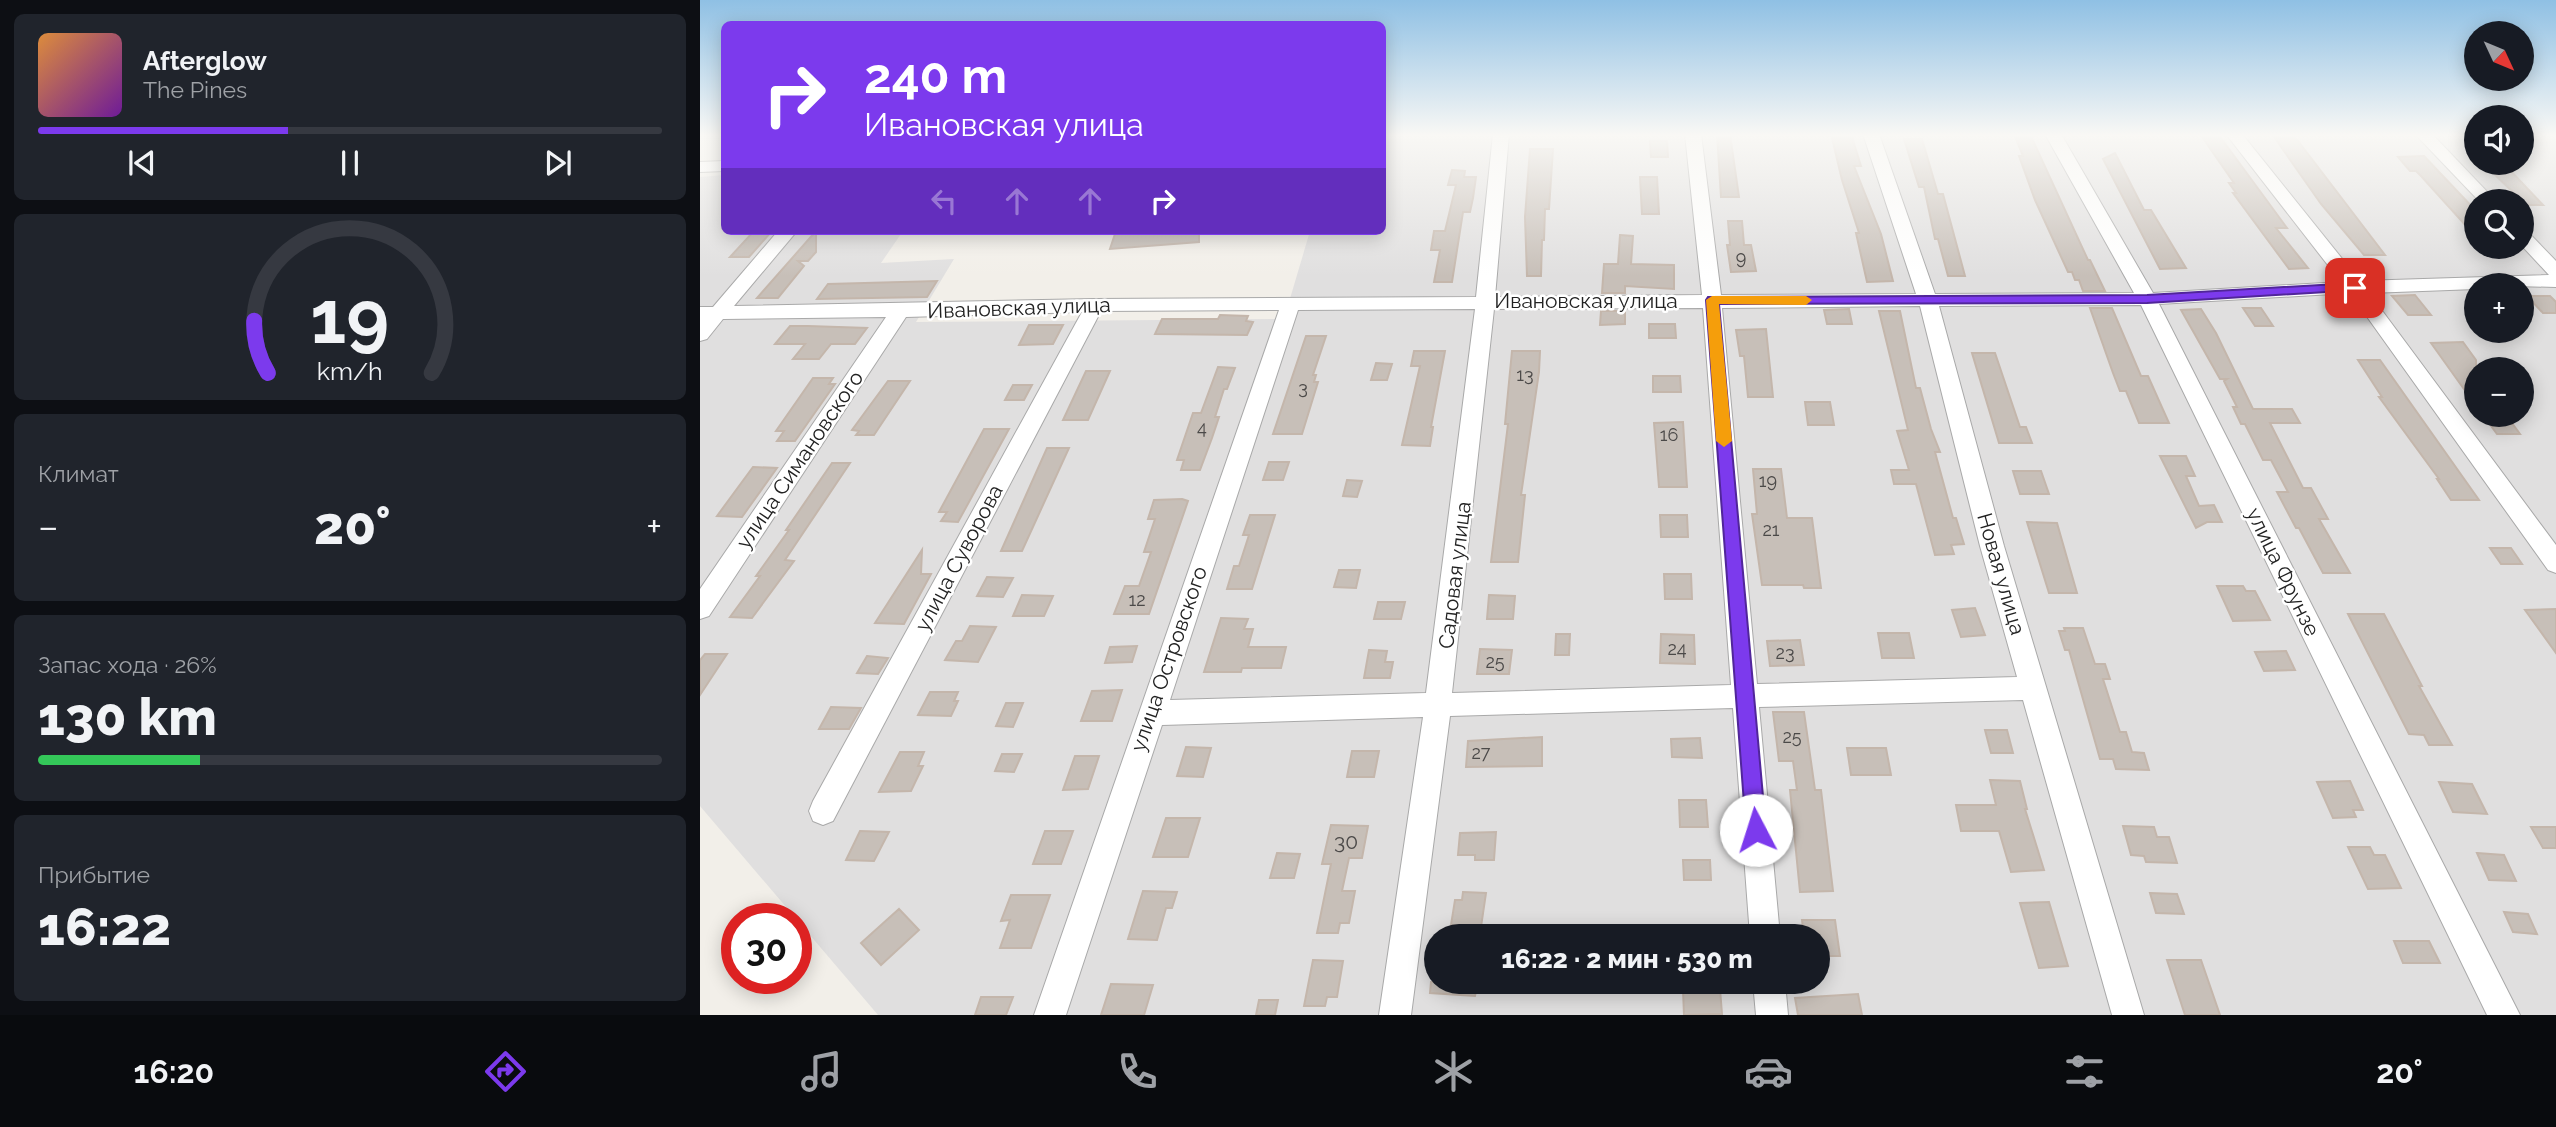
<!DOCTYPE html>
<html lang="ru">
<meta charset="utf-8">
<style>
body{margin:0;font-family:Raleway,sans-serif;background:#20242c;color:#f1f3f6;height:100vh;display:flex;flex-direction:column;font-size:26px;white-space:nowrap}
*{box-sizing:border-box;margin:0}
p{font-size:23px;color:#9ea1a6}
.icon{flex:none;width:38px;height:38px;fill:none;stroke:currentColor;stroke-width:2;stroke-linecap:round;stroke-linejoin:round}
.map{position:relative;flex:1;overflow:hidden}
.sheet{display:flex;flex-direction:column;gap:14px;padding:14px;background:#0d0f14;width:700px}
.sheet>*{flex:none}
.top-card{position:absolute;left:21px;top:21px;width:665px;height:214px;border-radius:10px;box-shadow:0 4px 18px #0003;background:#7c3aed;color:#fff;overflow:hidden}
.needle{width:46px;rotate:134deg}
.tools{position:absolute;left:1764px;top:21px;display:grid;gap:14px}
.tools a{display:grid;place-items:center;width:70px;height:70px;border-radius:50%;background:#171b24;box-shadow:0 4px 18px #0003;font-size:35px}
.speed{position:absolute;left:21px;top:903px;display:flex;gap:14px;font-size:35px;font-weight:700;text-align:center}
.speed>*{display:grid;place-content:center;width:91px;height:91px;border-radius:50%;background:#171b24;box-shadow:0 4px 18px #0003;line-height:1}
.speed .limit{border:10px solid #d22;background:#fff;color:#111}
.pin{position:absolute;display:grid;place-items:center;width:60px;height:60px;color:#fff;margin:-30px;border-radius:14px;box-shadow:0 4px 10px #0006}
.me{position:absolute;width:77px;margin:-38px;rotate:355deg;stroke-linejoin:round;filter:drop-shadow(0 0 5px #0008)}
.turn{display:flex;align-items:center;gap:24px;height:147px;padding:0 28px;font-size:32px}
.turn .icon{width:91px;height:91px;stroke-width:2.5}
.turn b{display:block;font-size:49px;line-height:60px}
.lanes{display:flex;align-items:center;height:66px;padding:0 28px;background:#0003;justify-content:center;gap:35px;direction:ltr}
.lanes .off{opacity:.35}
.big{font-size:52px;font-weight:800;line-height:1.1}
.sheet .tile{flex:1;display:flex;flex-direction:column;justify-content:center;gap:10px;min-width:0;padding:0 24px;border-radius:10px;background:#20242c}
.sheet .dial{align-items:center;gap:0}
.dial svg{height:182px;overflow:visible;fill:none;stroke:#363941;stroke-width:7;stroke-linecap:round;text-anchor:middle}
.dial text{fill:#f1f3f6;stroke:none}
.song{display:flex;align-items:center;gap:21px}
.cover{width:84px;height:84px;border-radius:10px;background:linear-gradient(135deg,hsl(30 70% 55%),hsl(280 70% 35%))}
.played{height:7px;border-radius:4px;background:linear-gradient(90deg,#7c3aed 40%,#363941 40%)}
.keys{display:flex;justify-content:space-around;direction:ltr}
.heat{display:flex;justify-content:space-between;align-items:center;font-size:38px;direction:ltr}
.charge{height:10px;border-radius:5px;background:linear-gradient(90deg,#34c759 26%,#363941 0)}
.trip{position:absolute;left:724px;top:924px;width:406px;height:70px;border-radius:35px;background:#171b24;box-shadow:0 4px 18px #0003;font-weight:800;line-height:70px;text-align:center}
.menu{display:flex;height:112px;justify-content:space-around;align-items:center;background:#090b0e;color:#9ea1a6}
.menu .icon{width:49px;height:49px}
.menu .on{color:#7c3aed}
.menu b{font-size:32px;color:#f1f3f6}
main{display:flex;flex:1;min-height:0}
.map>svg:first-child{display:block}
.residential{fill:#e0dfdf;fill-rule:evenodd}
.building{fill:#c7bfb8;stroke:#c4b6ab;stroke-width:2}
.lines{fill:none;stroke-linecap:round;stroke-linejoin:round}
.minor-casing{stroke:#a9a9a9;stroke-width:2}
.minor{fill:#fff;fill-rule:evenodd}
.route{fill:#7c3aed;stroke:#51269a;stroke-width:2}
.slow{fill:#f59e0b}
.labels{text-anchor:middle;stroke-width:5;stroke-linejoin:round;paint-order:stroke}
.number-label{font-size:18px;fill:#4b4948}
.street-label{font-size:21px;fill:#222;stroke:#fff}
.near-number-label{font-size:21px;fill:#4b4948}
</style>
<main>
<section class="sheet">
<div class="tile">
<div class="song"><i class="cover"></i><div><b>Afterglow</b><p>The Pines</p></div></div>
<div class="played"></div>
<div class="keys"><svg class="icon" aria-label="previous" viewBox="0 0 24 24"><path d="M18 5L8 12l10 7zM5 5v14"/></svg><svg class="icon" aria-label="pause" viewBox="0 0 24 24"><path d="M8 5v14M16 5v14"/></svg><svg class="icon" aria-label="next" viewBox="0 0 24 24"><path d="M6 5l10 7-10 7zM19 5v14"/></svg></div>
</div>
<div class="tile dial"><svg viewBox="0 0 100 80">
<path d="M14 69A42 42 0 1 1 86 69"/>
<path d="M14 69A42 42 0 0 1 8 46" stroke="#7c3aed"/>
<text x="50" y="56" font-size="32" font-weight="700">19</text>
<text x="50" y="72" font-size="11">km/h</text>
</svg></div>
<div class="tile"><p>Климат</p>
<div class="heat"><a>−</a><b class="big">20°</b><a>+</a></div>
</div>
<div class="tile"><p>Запас хода · 26%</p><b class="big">130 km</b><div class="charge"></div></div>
<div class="tile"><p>Прибытие</p><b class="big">16:22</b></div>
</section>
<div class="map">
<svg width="1856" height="1015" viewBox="0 0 1856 1015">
<rect width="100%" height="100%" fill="#f2efe9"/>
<path class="residential" d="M700,134H1776V163H1822V134H1856V1015H178L0,806V177L24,175V231H203L181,263L254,259L216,322L584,319L610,231H682L683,135ZM1776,201H1822V247H1776ZM1776,285H1822V331H1776ZM1776,369H1822V415H1776ZM737,936H1118V982H737Z"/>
<path class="building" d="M1017,134H1030L1039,197H1021Z
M1131,134H1151L1161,166H1154L1181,234L1193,281L1167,282L1156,233H1159L1142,180Z
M1314,134H1330L1388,260H1390L1405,291H1383L1379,280H1375L1372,272H1368L1335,200L1319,156H1323Z
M1500,134H1518L1587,228H1576L1608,268L1589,269L1533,193H1536L1529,183H1534Z
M1572,134H1590L1598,141L1685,255H1664L1621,204Z
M1204,139H1222L1238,194H1243L1265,276H1248L1238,239H1235L1224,187H1219Z
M950,141H967L968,157H951Z
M830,149H853L849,209H845L844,240H842L841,276H827L825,217Z
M1415,153L1444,210H1451L1486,268L1460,269L1403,159Z
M1724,156L1776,211V237L1721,176L1716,171H1710L1698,157Z
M1789,169H1809L1843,205H1822V201Z
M752,170L765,171L764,177H776L773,198L770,212H763L752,282H734L740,250H731L734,231H745L756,185H748Z
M940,177H957L959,214H942Z
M1028,221H1042L1044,245H1051L1056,271L1031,272L1027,245H1030Z
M54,231H72L49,257H30Z
M116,231V252L108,261H98L104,266L78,298H57Z
M459,231H499V242L410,249L415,234Z
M920,235L933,236L931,264L974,265V289L925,286V293H902L904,264H918Z
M237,281L227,297L117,299L128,284Z
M1715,295L1731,315H1708L1692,296Z
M1827,296H1850L1856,302V313H1843Z
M1390,308H1412L1441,376H1448L1469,423H1439L1426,391H1420L1413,373Z
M1543,308H1561L1573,326H1555Z
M1149,309L1152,324H1127L1124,310Z
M1501,309L1516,333L1553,409H1592L1600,423H1570L1603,488H1611L1628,519H1619L1650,573H1623L1599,528H1596L1577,492H1588L1571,460H1563L1545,424H1541L1533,407H1537L1524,381L1527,379H1520L1481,310Z
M901,311H925V324L900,325Z
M1179,311H1200L1216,388H1220L1231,429L1240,452H1235L1253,518H1256L1264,544L1251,545L1254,554L1235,555L1216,484H1194L1191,470H1209L1197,431L1208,430Z
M520,315L548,316L546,321L553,322L547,335L455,334L462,319H518Z
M949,324H975L976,338H949Z
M329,325H363L353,344L319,345Z
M90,326H108L167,328L155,344H131L119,359H93L105,344H75Z
M1066,329L1073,397H1048L1044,356H1040L1036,330Z
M606,336H626L613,375H616L614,382H618L602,434H573Z
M1763,342L1776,360V406L1731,343Z
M714,351H745L731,427H733L730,446L702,445L720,366H711Z
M812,351H840L839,372L821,495H825L818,562H791L808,424H805Z
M1272,353H1295L1320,427H1326L1332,443H1299Z
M1658,360H1680L1779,500H1751L1737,479H1739L1679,397H1682Z
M676,363L692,364L687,380H671Z
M518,367L535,368L527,389H524L515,417H519L512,438L500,470H481L484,460H477L493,413H501Z
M386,371H410L388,420H363Z
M953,376H980L981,392H953Z
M113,378H133L129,384H135L95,441H77L84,431H76Z
M188,381H210L174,435H156L159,431L152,430Z
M313,385H332L324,400H305Z
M1105,402H1130L1134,425H1108Z
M1783,415H1806L1820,434H1797Z
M983,422L987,487H959L954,423Z
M284,429H309L258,522L241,521L247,512H239Z
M347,448H369L322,551H301Z
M1460,456H1486L1495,476H1486L1499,506L1514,505L1522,522H1507L1496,528Z
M569,462H589L583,480H563Z
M132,463H150L85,560L94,561L52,618L30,617L60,576H56L89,530H86Z
M53,467L77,468L42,517L17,516Z
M1053,469H1081L1087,518H1112L1121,588H1104L1103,585H1062L1052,514H1057Z
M1313,471H1341L1349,494H1320Z
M647,480L662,481L657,497L643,496Z
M482,499L488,501L449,614H414L425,586H439L451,552H444L455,519H448L454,500Z
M550,515H575L552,589H527L534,566H539L549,535H543Z
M960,515H987L988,537H961Z
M1327,522L1357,523L1377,593H1349Z
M1790,548H1811L1822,564H1801Z
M222,550L221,574H231L204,624L175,623Z
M639,570H660L656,588L634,587Z
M964,574H991L992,599H965Z
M287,577L313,578L303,597L277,596Z
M1517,586H1543L1546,591H1555L1570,620L1533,621Z
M322,595L353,596L344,616H313Z
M789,595L815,596L813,619H787Z
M678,602H705L701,619H674Z
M1275,608L1285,635L1261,637L1252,610Z
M1856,609V653L1825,610Z
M1648,614H1684L1722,686H1719L1752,745H1729L1724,735L1709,734Z
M521,618L548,619L544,629H553L548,647H586L581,668H542L541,672H504Z
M270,626L296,627L278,662L245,660L256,641H262Z
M1364,628H1383L1395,664H1405L1410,679H1403L1420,732H1426L1432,752L1444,753L1449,770L1416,769L1413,759H1400L1369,650H1365L1359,631H1365Z
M1178,633H1209L1214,658H1182Z
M856,634H870L869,655H855Z
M961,634L994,635L995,664L960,663Z
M1100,640L1104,665L1070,666L1067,641Z
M437,646L432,662L405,663L410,647Z
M780,649L812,650L809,674H777Z
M669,650L687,651L685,662H693L690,678H664Z
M1586,651L1595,670L1564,671L1555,652Z
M5,654H27L0,695V660Z
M167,656L188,658L178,674L157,673Z
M422,690L412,721H381L392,691Z
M230,692H258L254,701H258L251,716L218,715Z
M306,703H323L313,727L296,726Z
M131,707L161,708L149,729H119Z
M1073,712H1104L1115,790H1121L1133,891L1100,892L1090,790H1097L1093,761H1079Z
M1285,730H1307L1313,753H1291Z
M842,737V766L766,767L768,741Z
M1000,738L1002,758L972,757L971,739Z
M486,747L511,748L503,777L477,776Z
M1147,748H1186L1191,775H1151Z
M652,751H679L674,777H647Z
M200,752H224L218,766H223L211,791L179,792Z
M302,754H322L314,772L295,771Z
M375,756H399L388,789L363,790Z
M1290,780L1320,781L1327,809H1325L1344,870L1311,872L1299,831H1261L1256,805H1296Z
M1650,781L1663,810H1653L1656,817L1633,818L1617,782Z
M1739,782L1772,784L1787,814L1753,812Z
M979,800H1006L1008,827H980Z
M466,818H500L488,857H453Z
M631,825L668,826L662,858H649L642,891H655L649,923H640L638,933H617L631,864H622Z
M1423,826L1454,827L1457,837H1469L1477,863L1446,862L1444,856L1431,855Z
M1831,827H1856V848H1843Z
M160,831L189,832L174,861L146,860Z
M345,831H373L361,864H333Z
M796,832L794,860H775V855H758L760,833Z
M1648,847H1670L1674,855H1685L1701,888L1668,889Z
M577,853L600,854L594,878H570Z
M1777,853L1804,855L1816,881L1789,880Z
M983,860H1010L1011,880H984Z
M443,891L477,892L472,908H466L457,940L428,939Z
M763,892L786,893L781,927L751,925L755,900H762Z
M1450,893L1477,894L1484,914L1456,913Z
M311,895H350L331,948H300L310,920L301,921Z
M1349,902L1368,966L1339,968L1320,903Z
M199,909L219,930L181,965L161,943Z
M1804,912L1828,914L1837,934L1813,932Z
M1102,920H1135L1140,956H1118V936H1104Z
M1694,941H1729L1740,963H1703Z
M613,960L643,961L637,997H627L625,1006H604Z
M1467,960H1501L1520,1015H1485Z
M731,982H778L775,996L730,993Z
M411,984L453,985L444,1015H401Z
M1020,989L1022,1014L984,1015L983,990Z
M1158,994L1162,1015H1098L1095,998Z
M281,997H313L306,1015H275Z
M559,1000H578L575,1015H556Z"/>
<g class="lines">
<defs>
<path id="minor" d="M793,134H809L795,297L1002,295L985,134H1001L1021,295L1216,294L1163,134H1179L1235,294L1434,293L1345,134H1361L1453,293L1641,282L1526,134H1542L1660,281L1849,275L1822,246V231L1828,232L1856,261V287L1776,285V289L1669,293L1856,545V573L1848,570L1650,293L1459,304L1820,1015H1787L1441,305L1239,306L1304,546L1444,1015H1412L1323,700L1059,707L1080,936H1050L1033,708L750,716L711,1015H679L723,717L462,725L366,1015H334L579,310L401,311L133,821L123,825L113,821L109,811L113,801L382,312L206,317L9,616L0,619V589L186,317L23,319L7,339L0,341V307H13L78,231H97L34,306L395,299L776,297ZM1220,306L1280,546L1317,677L1057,684L1022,308ZM1003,308L1031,685L752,693L794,309ZM775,309L726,693L470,700L598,310Z
M1715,134H1732L1796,201H1779Z
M24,161V171L0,172V162Z
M1053,982H1085L1088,1015H1056Z"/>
</defs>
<use href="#minor" class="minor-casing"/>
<use href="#minor" class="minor"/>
</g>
<linearGradient id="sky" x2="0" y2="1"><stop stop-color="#8fc0e4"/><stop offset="0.49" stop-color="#f9f8f5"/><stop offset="1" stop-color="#f9f8f5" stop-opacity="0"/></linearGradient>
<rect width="1856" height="276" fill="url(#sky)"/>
<path class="route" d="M1655,283L1661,288L1659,290L1447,303L1019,304L1066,830L1063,837L1056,840L1049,837L1046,830L1006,300L1008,297L1447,295Z"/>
<path class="slow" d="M1012,296H1106L1112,300L1106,305L1019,304L1032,441L1024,447L1016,441L1006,300Z"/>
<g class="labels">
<g class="number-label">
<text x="1041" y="264">9</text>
<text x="825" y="381">13</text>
<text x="603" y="394">3</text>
<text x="502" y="434">4</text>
<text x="969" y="441">16</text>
<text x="1068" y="487">19</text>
<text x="1071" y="536">21</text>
<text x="437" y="606">12</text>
<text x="977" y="655">24</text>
<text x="1085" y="659">23</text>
<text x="795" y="668">25</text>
<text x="1092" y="743">25</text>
<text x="781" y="759">27</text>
</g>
<g class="street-label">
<text x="886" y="308">Ивановская улица</text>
<text transform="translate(319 308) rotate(-2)" y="7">Ивановская улица</text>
<text transform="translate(100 460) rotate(-56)" y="7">улица Симановского</text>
<text transform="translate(259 558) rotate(-62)" y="7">улица Суворова</text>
<text transform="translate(1583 572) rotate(64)" y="7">улица Фрунзе</text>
<text transform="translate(1301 574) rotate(74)" y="7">Новая улица</text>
<text transform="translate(755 575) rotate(-83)" y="7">Садовая улица</text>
<text transform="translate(469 659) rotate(-71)" y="7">улица Островского</text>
</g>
<g class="near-number-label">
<text x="646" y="849">30</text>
</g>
</g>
</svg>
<div class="tools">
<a><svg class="needle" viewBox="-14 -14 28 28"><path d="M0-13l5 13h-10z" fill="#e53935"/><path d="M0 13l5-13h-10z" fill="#9ea1a6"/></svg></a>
<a><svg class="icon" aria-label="sound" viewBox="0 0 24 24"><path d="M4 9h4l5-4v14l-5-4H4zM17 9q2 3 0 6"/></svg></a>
<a><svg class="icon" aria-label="search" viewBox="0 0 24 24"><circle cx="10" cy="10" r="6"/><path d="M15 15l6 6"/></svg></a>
<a>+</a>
<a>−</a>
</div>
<div class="speed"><div class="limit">30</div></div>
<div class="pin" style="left:1655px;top:288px;background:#d93025"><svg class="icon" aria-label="arrive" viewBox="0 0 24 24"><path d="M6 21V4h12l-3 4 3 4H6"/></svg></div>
<svg class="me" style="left:1056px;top:830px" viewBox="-20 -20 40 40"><circle r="19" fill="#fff"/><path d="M0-13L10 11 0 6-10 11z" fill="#7c3aed"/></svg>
<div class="trip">16:22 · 2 мин · 530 m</div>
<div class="top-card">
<div class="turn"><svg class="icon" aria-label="right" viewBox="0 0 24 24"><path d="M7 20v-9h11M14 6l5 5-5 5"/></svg><div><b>240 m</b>Ивановская улица</div></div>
<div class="lanes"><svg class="icon off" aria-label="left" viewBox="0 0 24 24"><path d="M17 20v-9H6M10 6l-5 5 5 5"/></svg><svg class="icon off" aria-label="ahead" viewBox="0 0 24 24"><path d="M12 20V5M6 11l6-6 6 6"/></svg><svg class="icon off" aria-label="ahead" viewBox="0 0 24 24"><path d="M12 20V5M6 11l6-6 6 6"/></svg><svg class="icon" aria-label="right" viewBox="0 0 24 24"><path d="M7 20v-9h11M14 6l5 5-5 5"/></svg></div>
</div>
</div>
</main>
<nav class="menu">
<b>16:20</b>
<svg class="icon on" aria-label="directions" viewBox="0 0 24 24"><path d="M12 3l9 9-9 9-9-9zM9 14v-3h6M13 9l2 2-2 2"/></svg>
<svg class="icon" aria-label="music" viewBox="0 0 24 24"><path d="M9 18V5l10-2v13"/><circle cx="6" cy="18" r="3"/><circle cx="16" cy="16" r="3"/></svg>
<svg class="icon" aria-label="phone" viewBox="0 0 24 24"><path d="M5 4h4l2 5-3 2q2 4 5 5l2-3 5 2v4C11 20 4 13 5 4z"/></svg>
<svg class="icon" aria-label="climate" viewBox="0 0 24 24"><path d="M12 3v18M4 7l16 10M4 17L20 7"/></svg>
<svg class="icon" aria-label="car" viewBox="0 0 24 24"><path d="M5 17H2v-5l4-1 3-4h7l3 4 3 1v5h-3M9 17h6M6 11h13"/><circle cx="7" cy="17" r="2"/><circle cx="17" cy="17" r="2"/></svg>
<svg class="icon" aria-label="filters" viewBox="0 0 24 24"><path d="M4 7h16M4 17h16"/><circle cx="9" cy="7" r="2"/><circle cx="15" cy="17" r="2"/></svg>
<b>20°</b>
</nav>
